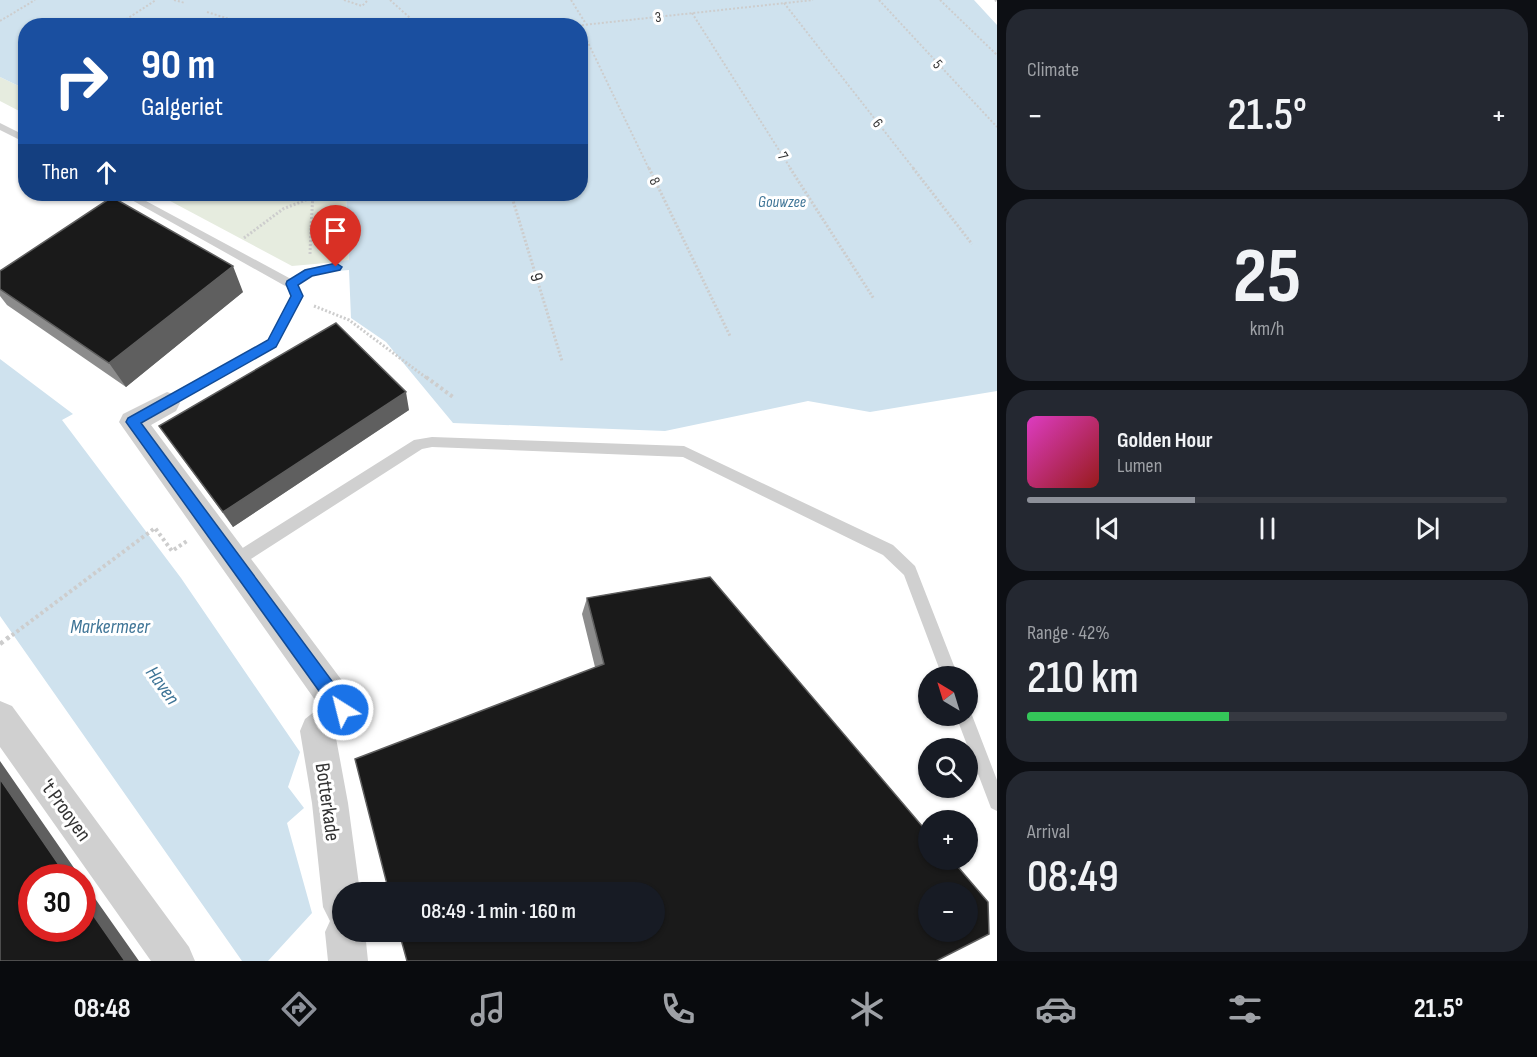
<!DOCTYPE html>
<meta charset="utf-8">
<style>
body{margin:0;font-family:"Sofia Sans Condensed",sans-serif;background:#242831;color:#f1f3f6;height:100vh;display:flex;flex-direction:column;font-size:22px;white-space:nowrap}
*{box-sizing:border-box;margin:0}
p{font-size:20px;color:#9ea1a6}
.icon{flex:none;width:33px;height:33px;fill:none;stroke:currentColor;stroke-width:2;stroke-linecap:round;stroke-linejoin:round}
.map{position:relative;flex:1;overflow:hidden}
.panel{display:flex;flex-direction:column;gap:9px;padding:9px;background:#0d0f14;width:540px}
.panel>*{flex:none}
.guide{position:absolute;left:18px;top:18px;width:570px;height:183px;border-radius:24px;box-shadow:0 2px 4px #0004;background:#1a4fa0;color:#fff;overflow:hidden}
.needle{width:39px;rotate:322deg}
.tools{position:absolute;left:918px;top:666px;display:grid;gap:12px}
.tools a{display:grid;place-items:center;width:60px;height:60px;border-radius:50%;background:#171b24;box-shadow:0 2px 4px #0004;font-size:30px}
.speed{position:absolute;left:18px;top:864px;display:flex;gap:12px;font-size:30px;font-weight:700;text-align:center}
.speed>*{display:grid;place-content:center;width:78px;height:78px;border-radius:50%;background:#171b24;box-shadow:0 2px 4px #0004;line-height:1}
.speed .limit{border:9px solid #d22;background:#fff;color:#111}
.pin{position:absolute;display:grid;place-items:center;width:51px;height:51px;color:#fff;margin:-62px -26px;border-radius:50% 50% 50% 0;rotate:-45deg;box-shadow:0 0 6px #0007}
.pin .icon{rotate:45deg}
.me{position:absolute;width:66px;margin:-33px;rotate:324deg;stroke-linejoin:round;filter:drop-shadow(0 0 4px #0008)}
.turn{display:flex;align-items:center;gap:21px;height:126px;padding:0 24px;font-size:27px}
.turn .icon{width:78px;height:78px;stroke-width:2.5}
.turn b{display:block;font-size:42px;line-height:51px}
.then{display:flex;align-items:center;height:57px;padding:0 24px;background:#0003;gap:12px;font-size:22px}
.big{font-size:45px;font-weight:600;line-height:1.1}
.panel .tile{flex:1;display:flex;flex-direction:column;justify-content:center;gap:9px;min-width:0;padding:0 21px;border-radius:24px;background:#242831}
.panel .dial{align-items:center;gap:0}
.dial b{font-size:78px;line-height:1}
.song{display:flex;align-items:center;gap:18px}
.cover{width:72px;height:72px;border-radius:9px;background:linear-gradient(135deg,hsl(310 70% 55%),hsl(0 70% 35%))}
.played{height:6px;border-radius:3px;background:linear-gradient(90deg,#8c9099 35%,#363941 35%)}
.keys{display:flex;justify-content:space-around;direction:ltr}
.heat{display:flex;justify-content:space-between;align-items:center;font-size:33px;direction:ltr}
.charge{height:9px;border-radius:4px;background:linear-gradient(90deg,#34c759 42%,#363941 0)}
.trip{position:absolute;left:332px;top:882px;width:333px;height:60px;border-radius:30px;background:#171b24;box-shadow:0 2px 4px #0004;font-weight:600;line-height:60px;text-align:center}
.dock{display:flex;height:96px;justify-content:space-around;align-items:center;background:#090b0e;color:#9ea1a6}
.dock .icon{width:42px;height:42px}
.dock .active{color:#8c9099}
.dock b{font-size:27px;color:#f1f3f6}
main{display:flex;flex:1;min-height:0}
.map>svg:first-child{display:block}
.green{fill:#e6ecdf}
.water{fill:#cfe2ee}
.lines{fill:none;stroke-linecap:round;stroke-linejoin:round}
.path-far3{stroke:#cdcdcd;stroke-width:2;stroke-dasharray:2 2;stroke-linecap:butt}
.path-far2{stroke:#cdcdcd;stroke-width:3;stroke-dasharray:2 2;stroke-linecap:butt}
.path-far1{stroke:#cdcdcd;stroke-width:4;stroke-dasharray:3 3;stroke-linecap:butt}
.path{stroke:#cdcdcd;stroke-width:4.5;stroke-dasharray:4 4;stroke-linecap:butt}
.lane{fill:#d0d0d0;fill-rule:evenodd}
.street{fill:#d0d0d0;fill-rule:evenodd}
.wall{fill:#8c8c8c}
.shaded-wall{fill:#5f5f5f}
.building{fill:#1a1a1a;stroke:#5f5f5f;stroke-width:1.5;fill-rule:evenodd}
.route{fill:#1a73e8;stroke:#114b97;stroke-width:1.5}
.labels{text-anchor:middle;stroke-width:6;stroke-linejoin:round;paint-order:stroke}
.far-street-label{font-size:15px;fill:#333;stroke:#fff}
.far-water-label{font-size:16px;font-style:italic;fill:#3f7597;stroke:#fff}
.street-label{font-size:18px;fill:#333;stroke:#fff}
.water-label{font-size:20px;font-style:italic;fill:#3f7597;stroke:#fff}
.near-street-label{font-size:21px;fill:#333;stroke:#fff}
</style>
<main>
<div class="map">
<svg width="997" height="961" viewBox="0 0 997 961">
<rect width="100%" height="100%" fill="#fff"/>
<path class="green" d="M0,77L25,89V114L0,101Z
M157,194H346L349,261L292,266Z"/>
<path class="water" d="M0,0H974L997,25V391L870,412L808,401L665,431L453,423L386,342L351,318L349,270L337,271L335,262L349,260L346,194H580V26H26L25,89L0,77Z
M0,359L73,414L62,420L181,578L300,752L288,787L304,808L287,823L312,913L268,961H242L0,616Z"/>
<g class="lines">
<path class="path-far3" d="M174,0L185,3
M344,0L362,6L368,0
M390,0L419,26
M571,0L586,24
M879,0L997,127
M940,0L997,55
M995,0L997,2
M784,3L914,169
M207,12L226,18
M692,13L791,169
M0,21L35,0
M116,26L156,0
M216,26L227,18L246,24
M574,26L813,0
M580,26L649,169
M21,87L26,84"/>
<path class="path-far2" d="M649,168L730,336
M790,168L874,299
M913,168L972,244
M511,194L562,361
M311,227L313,194
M244,238L283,209L313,197
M310,254L311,227L347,219
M314,306L349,320L428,379"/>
<path class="path-far1" d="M426,377L453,397
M7,639L155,528L172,551L187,541"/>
<path class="path" d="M0,644L9,637"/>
<path class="lane" d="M0,123L26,136V143L0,130Z
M121,194H133L291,279L305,269L336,263L342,267L336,271L312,275L297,285L303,296L276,346L167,408L161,403L163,399L268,340L291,296L287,287Z
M432,437L684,446L893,545L915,566L958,676H942L904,575L883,555L683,457L432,447L422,449L240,566L235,568L230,566L228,561L230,556L414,440Z
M968,709L970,710L997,780V811L991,808L956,716H968Z"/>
<path class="street" d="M167,392L176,395L180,403L176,411L151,425L355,698L360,710L355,722L336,738L348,803L360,892H342V932H365L368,961H328L325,932L330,921L323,907L312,803L300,731L305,719L320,707L119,422L123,414Z
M0,701L12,706L189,947L195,961H151L0,747Z"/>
</g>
<path class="wall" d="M0,271L243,292L126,387L7,305L0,296Z
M409,410L233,527L159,426Z
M587,598L936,961L595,667L582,614Z"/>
<path class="shaded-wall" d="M233,266L243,292L126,387L109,363Z
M406,392L409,410L233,527L223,512Z
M0,761L81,878H68L0,779Z
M82,880L139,961H125L82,899Z"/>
<path class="building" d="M112,197L233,266L109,363L0,289V271Z
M336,323L406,392L223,512L159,426Z
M710,577L928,833V860H952L988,902L989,934L936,961H407L399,932H654V892H389L355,759L604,664L587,598ZM928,892H968V932H928Z
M0,779L68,878H32V928H82V899L125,961H0Z"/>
<path class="route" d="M336,263L342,267L340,270L312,276L298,285L303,296L276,347L141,423L349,704L351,710L349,716L343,718L337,716L126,422L128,418L268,340L291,296L286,284L287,281L305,270Z"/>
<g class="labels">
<g class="far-street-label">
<text transform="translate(658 17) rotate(-6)" y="5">3</text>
<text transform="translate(938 64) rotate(47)" y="5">5</text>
<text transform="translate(878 123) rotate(52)" y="5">6</text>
<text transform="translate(783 156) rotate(58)" y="5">7</text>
<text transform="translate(655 181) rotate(64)" y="5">8</text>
</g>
<g class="far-water-label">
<text x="782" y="207">Gouwzee</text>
</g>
<g class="street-label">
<text transform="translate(537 277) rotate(73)" y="6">9</text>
</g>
<g class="water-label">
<text x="110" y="633">Markermeer</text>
<text transform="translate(163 685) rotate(54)" y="7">Haven</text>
</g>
<g class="near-street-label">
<text transform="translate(328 802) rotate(82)" y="7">Botterkade</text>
<text transform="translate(66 810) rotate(54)" y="7">'t Prooyen</text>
</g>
</g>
</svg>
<div class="tools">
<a><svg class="needle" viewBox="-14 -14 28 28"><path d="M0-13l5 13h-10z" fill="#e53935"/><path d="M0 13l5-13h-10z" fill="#9ea1a6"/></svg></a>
<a><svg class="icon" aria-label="search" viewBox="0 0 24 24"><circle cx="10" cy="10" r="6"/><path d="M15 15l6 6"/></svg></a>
<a>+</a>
<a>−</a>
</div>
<div class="speed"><div class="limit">30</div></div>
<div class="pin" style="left:336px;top:267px;background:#d93025"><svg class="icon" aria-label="arrive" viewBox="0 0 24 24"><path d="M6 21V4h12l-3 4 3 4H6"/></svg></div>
<svg class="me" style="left:343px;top:710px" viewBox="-20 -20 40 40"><circle r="17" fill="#1a73e8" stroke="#fff" stroke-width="3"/><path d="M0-11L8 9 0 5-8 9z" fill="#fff"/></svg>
<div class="trip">08:49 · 1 min · 160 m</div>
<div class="guide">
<div class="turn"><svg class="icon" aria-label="right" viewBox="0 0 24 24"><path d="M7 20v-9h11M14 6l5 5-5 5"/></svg><div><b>90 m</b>Galgeriet</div></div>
<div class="then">Then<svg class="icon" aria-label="ahead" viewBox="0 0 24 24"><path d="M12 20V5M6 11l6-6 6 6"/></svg></div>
</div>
</div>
<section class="panel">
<div class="tile"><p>Climate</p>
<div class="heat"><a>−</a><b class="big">21.5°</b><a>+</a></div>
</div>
<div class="tile dial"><b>25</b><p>km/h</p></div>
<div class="tile">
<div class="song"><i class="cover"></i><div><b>Golden Hour</b><p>Lumen</p></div></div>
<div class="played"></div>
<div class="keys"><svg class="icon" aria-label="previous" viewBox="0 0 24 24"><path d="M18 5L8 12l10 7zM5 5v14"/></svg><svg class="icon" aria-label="pause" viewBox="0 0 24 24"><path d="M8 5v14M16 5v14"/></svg><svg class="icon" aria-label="next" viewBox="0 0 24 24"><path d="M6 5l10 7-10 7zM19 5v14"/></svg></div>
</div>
<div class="tile"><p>Range · 42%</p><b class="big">210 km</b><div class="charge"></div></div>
<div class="tile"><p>Arrival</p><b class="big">08:49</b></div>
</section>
</main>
<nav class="dock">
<b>08:48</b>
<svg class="icon active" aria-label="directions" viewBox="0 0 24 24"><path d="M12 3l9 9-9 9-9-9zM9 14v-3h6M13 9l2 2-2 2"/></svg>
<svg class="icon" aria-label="music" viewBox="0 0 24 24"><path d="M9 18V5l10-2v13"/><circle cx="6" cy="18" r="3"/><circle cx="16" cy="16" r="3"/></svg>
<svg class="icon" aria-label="phone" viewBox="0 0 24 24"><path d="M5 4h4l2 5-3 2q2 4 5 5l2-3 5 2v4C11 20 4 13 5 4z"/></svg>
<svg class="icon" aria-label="climate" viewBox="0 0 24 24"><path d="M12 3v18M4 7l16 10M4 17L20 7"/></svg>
<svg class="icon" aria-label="car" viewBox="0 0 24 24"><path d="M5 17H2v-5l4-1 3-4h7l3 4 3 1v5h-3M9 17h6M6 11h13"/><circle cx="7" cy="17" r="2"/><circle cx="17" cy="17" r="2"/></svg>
<svg class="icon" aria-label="filters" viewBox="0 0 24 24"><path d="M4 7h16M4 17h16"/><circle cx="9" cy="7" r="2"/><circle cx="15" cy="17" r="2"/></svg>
<b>21.5°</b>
</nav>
